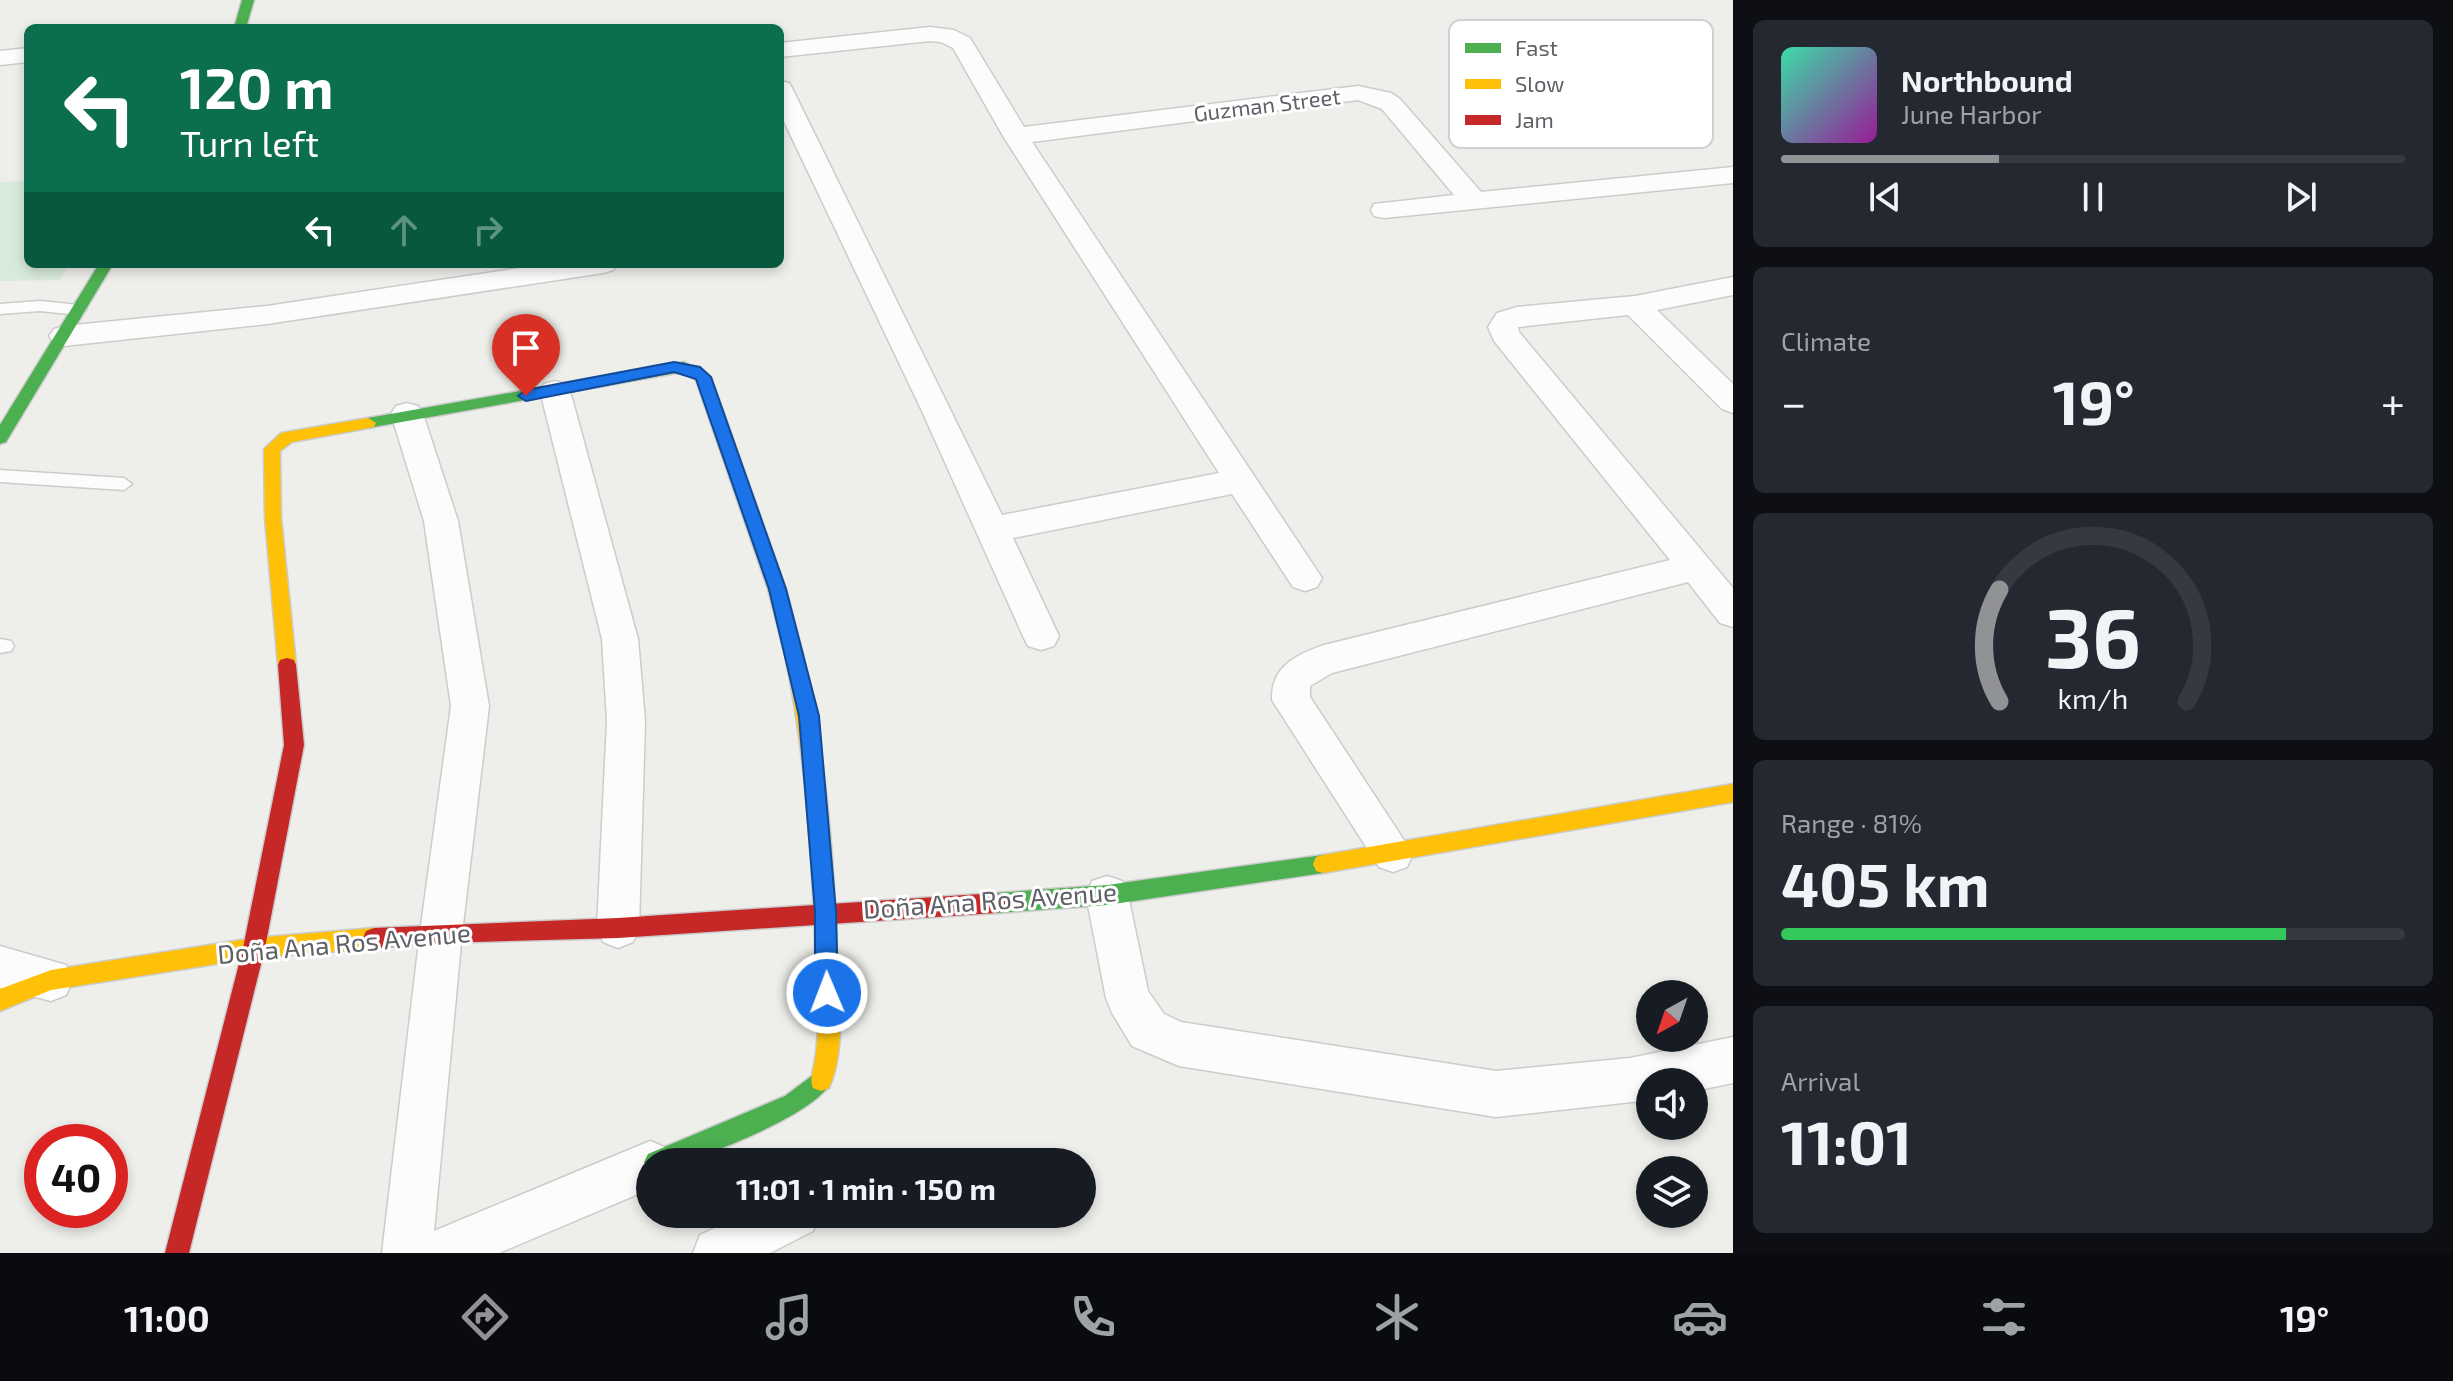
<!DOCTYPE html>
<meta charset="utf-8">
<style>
body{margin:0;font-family:"Exo 2",sans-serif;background:#242831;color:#f1f3f6;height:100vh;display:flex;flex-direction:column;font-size:30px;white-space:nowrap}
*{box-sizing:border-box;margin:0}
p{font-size:26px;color:#9ea1a6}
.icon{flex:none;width:44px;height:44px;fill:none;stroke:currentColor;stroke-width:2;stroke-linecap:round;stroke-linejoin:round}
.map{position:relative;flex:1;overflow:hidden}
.panel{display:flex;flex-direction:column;gap:20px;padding:20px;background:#0d0f14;width:720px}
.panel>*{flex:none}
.top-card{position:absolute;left:24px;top:24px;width:760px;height:244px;border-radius:12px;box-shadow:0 4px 12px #0003;background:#0b6e4f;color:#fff;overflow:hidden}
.needle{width:52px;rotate:220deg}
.tools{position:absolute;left:1636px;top:980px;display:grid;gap:16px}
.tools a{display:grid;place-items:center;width:72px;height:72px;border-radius:50%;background:#171b24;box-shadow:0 4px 12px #0003;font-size:40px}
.speed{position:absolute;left:24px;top:1124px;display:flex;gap:16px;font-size:40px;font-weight:700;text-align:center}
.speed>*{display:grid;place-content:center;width:104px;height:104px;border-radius:50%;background:#171b24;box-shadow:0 4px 12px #0003;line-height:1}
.speed .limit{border:12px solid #d22;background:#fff;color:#111}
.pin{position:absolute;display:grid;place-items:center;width:68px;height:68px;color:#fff;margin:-82px -34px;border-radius:50% 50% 50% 0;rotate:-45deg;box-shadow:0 0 8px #0007}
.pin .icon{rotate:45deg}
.me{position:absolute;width:88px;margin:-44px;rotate:359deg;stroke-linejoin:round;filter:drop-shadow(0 0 6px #0008)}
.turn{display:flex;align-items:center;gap:28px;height:168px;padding:0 24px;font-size:36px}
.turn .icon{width:104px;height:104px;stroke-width:2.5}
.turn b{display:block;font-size:56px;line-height:68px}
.lanes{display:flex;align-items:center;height:76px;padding:0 24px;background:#0003;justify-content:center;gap:40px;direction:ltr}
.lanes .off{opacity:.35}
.big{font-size:60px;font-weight:700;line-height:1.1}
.panel .widget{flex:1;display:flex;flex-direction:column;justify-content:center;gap:12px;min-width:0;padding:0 28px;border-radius:12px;background:#242831}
.panel .dial{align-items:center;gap:0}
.dial svg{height:208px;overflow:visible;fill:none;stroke:#363941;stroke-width:7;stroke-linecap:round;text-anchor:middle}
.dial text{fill:#f1f3f6;stroke:none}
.song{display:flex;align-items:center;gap:24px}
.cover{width:96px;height:96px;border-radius:12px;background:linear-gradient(135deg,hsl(160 70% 55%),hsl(300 70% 35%))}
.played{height:8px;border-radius:4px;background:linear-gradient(90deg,#919295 35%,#363941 35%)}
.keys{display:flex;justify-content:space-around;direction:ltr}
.heat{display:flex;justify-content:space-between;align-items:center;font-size:44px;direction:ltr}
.charge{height:12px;border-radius:6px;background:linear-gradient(90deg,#34c759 81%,#363941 0)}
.trip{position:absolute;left:636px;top:1148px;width:460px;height:80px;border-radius:40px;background:#171b24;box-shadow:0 4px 12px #0003;font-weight:700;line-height:80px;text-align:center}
.tabs{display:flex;height:128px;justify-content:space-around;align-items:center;background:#090b0e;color:#9ea1a6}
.tabs .icon{width:56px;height:56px}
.tabs .current{color:#919295}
.tabs b{font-size:36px;color:#f1f3f6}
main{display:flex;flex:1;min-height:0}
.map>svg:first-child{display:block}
.green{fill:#d8eada}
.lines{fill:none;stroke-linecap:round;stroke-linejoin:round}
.lane-casing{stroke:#cbcccc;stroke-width:3}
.street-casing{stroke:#cbcccc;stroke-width:3}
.fast-casing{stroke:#cbcbcc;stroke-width:3}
.slow-casing{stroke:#cbcbcc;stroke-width:3}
.jam-casing{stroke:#cbcbcc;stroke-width:3}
.lane{fill:#fcfcfc;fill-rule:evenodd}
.street{fill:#fcfcfc;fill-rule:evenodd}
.fast{fill:#4caf50;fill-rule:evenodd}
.slow{fill:#ffc107;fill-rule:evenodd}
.jam{fill:#c62828;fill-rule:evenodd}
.route{fill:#1a73e8;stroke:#114b97;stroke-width:2}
.labels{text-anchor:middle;stroke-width:6;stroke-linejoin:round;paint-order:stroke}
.far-street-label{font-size:22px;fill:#5f6167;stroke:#fff}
.street-label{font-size:26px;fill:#5f6167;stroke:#fff}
.key{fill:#fff;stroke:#cfd0d1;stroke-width:2}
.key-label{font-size:22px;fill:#5f6167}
</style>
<main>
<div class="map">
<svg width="1733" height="1253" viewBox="0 0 1733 1253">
<rect width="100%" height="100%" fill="#eeeeea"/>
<path class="green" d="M28,181V264H69L59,280L0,281V182Z"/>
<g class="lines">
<defs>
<path id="lane" d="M40,301L79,305L86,310L79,315L40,311L0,314V304Z
M0,470L124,478L132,484L124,490L0,482Z
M0,639L11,641L14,646L11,651L0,653Z"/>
<path id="street" d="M930,27L954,30L970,38L1024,127L1358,86L1391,93L1400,99L1481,192L1733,167V183L1384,218L1374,216L1371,210L1374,204L1454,195L1382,109L1358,100L1032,142L1322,578L1317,587L1305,591L1293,587L1232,494L1013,538L1059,636L1054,646L1041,650L1028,646L1023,636L921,409L780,113V81L789,83L792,88L1002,515L1219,473L1003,136L953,48L941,42L930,41L780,57V43Z
M28,48V62L0,65V51Z
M547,264H617L613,270L603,273L267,324L64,346L54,343L49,336L54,329L64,326L267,306Z
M1733,277V295L1657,310L1733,384V413L1722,409L1628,315L1518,327L1519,332L1733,588V627L1720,623L1688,582L1332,673L1310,686V697L1413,854L1407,867L1393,872L1379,867L1272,700C1271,666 1296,655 1324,645L1670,560L1494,341L1488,327L1497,313L1517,307L1635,296Z
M555,381L566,384L570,391L638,639L645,721L639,928L633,942L618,948L603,942L597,928L607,721L602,639L540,391L544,384Z
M407,403L418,406L423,414L458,521L489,706L462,933L434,1231L650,1141L667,1148L673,1162H650V1189L499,1253H382L420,933L451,706L424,521L391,414L396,406Z
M1107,876L1122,881L1128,895L1148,991L1164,1014L1181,1022L1496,1071L1630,1058L1733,1037V1083L1694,1091V1082H1650V1100L1496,1117L1179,1066L1132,1046L1112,1013L1106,998L1086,895L1092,881Z
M0,946L66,965L73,980L66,995L51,1001L0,988Z
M744,1214H820L813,1231L770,1253H693L700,1235Z"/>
<path id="fast" d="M242,0H254L246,28H234Z
M99,264H113L6,442L0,444V425Z
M684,362L711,377L786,589L803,655L800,660H788L785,655L768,589L696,380L682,372L368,428L360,423L368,418Z
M1323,855L1330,857L1333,864L1330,871L1323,873L1107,905L996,913L989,910L985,903L989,896L996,893L1107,885Z
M821,1069L829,1072L832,1080C820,1111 721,1150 687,1161C676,1164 662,1162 650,1162V1171L648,1170L644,1162L648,1154L785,1096Z"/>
<path id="slow" d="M368,418L376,423L374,427L292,442L280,451L281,518L296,665L294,670H280L278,665L265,518L264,449L281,433Z
M794,648L800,650L803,655C826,756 834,857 837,960C839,1003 846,1048 829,1088L821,1091L813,1088C809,1078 814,1070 815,1059C820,1031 817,1001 816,973C813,866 807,760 785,655L788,650Z
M1733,784V802L1323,873L1316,871L1313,864L1316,857L1323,855Z
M374,928L382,931L385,938L382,945L374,948L254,958L51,990L0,1011V989L51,970L254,938Z"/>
<path id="jam" d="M287,658L294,660L296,665L304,745L265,948L189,1253H165L243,948L284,745L278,665L280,660Z
M996,893L1003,896L1007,903L1003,910L996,913L618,938L441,943L374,948L366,945L363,938L366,931L374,928L618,918Z"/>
</defs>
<use href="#lane" class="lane-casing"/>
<use href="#street" class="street-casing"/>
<use href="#fast" class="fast-casing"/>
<use href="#slow" class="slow-casing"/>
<use href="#jam" class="jam-casing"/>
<use href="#lane" class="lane"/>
<use href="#street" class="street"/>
<use href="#fast" class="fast"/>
<use href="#slow" class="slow"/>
<use href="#jam" class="jam"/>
</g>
<path class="route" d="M674,362L700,367L711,377L786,589L819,716L836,912L838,993L834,1001L827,1004L819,1001L815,993V912L799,716L769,589L696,379L674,372L526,401L518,396L526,390Z"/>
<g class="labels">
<g class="far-street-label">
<text transform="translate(1267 105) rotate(-7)" y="8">Guzman Street</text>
</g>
<g class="street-label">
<text transform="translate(990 901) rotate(-4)" y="9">Doña Ana Ros Avenue</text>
<text transform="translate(344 944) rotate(-5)" y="9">Doña Ana Ros Avenue</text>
</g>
</g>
<rect x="1449" y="20" width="264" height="128" rx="12" class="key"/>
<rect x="1465" y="43" width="36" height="10" fill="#4caf50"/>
<rect x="1465" y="79" width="36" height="10" fill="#ffc107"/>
<rect x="1465" y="115" width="36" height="10" fill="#c62828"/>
<g class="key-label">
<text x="1515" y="56">Fast</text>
<text x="1515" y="92">Slow</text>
<text x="1515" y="128">Jam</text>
</g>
</svg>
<div class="tools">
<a><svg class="needle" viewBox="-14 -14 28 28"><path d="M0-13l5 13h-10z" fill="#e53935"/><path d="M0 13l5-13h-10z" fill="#9ea1a6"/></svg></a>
<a><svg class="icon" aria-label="sound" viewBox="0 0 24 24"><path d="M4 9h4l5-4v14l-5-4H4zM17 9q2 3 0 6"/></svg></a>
<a><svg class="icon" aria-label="layers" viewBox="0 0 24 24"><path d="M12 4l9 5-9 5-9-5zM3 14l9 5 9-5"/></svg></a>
</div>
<div class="speed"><div class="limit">40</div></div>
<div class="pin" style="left:526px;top:396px;background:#d93025"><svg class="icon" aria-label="arrive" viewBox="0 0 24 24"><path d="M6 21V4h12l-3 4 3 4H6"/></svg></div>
<svg class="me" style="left:827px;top:993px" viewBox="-20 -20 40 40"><circle r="17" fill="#1a73e8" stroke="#fff" stroke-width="3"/><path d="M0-11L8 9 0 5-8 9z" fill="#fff"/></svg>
<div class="trip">11:01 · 1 min · 150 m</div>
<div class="top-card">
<div class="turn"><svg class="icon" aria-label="left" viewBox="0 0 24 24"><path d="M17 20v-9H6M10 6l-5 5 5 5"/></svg><div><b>120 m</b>Turn left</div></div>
<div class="lanes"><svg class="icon" aria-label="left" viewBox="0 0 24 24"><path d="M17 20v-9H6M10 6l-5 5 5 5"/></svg><svg class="icon off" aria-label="ahead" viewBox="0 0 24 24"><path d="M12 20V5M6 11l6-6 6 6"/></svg><svg class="icon off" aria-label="right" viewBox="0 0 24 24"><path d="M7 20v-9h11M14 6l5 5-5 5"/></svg></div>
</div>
</div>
<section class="panel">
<div class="widget">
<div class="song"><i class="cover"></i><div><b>Northbound</b><p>June Harbor</p></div></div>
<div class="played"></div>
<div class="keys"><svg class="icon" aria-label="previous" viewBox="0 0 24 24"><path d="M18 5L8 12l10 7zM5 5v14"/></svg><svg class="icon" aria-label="pause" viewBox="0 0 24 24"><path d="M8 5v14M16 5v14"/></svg><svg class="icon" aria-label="next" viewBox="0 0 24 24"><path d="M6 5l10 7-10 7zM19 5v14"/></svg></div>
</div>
<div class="widget"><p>Climate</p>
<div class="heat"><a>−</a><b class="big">19°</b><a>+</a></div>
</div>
<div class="widget dial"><svg viewBox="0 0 100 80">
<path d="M14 69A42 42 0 1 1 86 69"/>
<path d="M14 69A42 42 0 0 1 14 26" stroke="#919295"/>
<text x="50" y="56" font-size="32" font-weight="700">36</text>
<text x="50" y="72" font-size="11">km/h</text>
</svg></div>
<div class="widget"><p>Range · 81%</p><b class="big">405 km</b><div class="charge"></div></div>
<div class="widget"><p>Arrival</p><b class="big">11:01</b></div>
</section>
</main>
<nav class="tabs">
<b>11:00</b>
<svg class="icon current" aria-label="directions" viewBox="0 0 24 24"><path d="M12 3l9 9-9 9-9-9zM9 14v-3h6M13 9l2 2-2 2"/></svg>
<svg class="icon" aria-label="music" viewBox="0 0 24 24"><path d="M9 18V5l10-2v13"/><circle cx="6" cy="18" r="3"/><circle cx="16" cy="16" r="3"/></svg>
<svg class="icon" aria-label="phone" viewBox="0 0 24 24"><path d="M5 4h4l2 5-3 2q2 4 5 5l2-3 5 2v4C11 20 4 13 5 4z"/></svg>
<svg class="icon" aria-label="climate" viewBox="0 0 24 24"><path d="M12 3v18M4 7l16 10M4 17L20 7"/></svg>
<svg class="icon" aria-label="car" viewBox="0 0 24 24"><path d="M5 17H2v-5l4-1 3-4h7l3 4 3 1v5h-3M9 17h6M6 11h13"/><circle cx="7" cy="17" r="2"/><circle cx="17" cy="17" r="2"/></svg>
<svg class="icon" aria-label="filters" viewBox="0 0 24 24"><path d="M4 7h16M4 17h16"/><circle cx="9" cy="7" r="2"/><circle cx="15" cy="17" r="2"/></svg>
<b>19°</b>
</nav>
